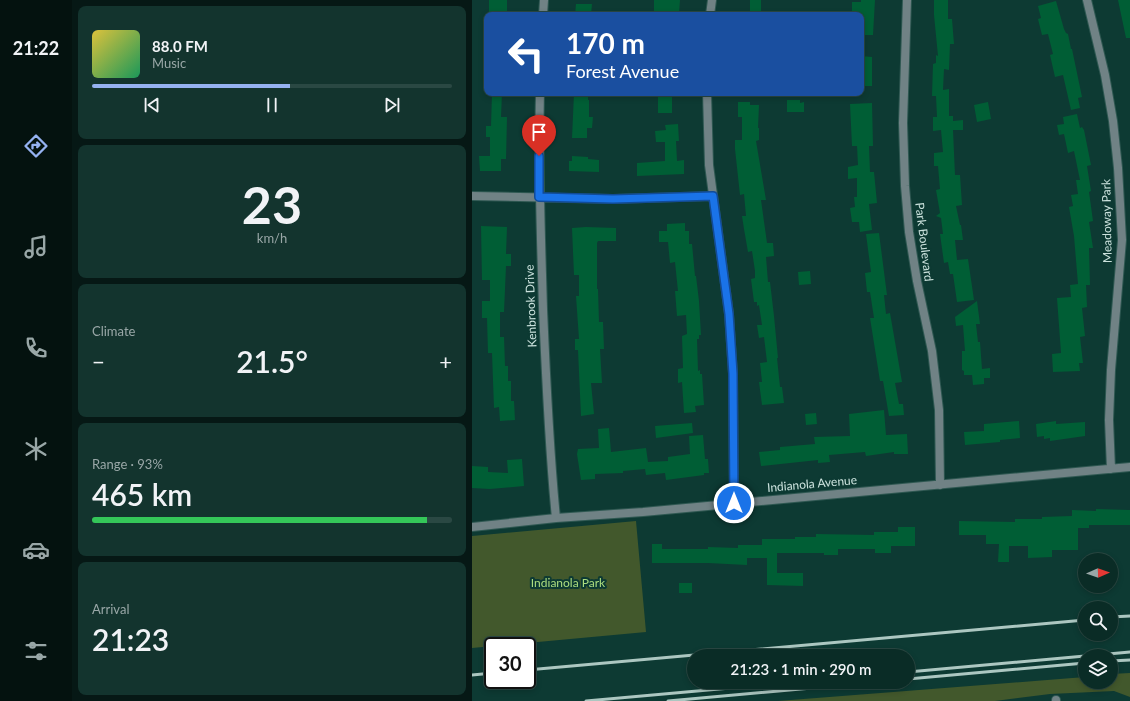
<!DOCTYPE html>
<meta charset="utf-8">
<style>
body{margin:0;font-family:Lato,sans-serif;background:#13342e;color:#f1f3f6;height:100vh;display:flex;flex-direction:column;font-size:15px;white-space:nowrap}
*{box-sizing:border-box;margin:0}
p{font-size:13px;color:#99a7a7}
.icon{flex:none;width:22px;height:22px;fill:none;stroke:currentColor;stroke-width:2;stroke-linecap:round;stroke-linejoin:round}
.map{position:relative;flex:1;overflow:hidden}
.drawer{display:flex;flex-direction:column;gap:6px;padding:6px;background:#061815;width:400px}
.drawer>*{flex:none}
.hud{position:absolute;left:12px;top:12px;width:380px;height:84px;border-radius:8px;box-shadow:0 2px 6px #0003,0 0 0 1px #2a4843;background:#1a4fa0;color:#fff;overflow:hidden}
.needle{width:26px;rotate:88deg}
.fabs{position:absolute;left:606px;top:553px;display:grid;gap:8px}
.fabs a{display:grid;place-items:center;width:40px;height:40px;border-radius:50%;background:#0a2c26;box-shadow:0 2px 6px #0003,0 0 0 1px #2a4843;font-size:20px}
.speed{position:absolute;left:12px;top:637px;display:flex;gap:8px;font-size:20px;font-weight:700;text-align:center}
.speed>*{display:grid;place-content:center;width:52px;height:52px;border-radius:50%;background:#0a2c26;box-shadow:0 2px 6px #0003,0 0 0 1px #2a4843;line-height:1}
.speed .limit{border:2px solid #111;border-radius:6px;background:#fff;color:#111}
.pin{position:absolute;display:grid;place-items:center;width:34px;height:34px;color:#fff;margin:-41px -17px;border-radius:50% 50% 50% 0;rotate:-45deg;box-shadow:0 0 4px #0007}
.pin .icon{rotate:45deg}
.me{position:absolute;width:44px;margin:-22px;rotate:0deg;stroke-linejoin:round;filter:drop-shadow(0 0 3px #0008)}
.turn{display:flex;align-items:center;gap:14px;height:84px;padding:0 16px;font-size:18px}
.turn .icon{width:52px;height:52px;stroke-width:2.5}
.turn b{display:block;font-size:28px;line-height:34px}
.big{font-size:30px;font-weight:600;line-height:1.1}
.drawer .widget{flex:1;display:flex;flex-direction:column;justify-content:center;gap:6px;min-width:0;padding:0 14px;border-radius:8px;background:#13342e}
.drawer .dial{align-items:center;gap:0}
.dial b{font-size:52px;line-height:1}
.song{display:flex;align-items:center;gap:12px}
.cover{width:48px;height:48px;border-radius:6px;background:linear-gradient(135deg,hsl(50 70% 55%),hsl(150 70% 35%))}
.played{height:4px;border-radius:2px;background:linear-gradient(90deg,#95b2f1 55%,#2a4843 55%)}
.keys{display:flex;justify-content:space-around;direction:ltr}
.heat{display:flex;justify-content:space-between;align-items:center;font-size:22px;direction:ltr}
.charge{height:6px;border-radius:3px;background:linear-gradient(90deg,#34c759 93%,#2a4843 0)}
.trip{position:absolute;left:215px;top:649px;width:228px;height:40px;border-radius:20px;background:#0a2c26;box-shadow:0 2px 6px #0003,0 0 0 1px #2a4843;font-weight:600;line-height:40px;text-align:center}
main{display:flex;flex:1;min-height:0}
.tab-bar{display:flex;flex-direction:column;width:72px;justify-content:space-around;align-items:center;background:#04120f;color:#99a7a7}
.tab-bar .icon{width:28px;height:28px}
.tab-bar .on{color:#95b2f1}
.tab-bar b{font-size:18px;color:#f1f3f6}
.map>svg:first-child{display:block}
.green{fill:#42582c}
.building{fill:#005e35}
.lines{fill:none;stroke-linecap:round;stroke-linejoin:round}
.street-casing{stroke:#2f5852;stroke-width:10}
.street{stroke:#708285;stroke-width:8}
.rail{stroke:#acc7c1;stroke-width:3}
.route-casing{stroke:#114b97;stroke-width:10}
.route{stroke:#1a73e8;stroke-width:7}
.labels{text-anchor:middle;stroke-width:4;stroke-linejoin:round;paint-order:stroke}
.street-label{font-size:12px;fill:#cbe2dd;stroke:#0d3a33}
.park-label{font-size:12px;fill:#acdd7f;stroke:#0d3a33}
</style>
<main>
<nav class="tab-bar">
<b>21:22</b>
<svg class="icon on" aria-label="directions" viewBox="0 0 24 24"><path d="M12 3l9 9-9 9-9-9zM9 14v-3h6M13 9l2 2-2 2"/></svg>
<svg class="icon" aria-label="music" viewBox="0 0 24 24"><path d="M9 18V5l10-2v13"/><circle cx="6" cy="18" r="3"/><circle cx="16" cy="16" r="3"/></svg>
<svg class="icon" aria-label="phone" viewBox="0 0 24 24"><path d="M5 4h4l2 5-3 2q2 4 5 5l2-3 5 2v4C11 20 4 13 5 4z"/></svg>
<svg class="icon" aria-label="climate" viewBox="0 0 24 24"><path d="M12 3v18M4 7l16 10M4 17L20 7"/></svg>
<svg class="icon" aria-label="car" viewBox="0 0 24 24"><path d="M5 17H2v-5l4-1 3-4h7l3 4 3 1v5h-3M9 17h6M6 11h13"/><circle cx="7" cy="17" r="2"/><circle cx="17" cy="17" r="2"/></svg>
<svg class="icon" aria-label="filters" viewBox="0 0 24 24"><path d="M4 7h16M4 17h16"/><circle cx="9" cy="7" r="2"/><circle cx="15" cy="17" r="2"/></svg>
</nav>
<section class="drawer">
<div class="widget">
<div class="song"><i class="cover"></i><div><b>88.0 FM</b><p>Music</p></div></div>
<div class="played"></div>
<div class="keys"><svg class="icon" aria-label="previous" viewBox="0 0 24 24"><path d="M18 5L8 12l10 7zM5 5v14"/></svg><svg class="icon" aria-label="pause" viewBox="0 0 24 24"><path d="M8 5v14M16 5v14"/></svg><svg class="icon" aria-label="next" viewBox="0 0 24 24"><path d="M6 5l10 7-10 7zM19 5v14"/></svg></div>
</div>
<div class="widget dial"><b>23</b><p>km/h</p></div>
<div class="widget"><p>Climate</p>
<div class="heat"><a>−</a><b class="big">21.5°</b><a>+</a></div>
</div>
<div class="widget"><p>Range · 93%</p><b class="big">465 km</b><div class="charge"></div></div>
<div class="widget"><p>Arrival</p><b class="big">21:23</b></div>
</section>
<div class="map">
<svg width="658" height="701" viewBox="0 0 658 701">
<rect width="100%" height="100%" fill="#0d3a33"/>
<path class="green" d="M164,521L174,632L0,648V536Z
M658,673V697L642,691L578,694L523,701H306L613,677V682H639V674Z"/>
<path class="building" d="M17,0H35V15H17Z
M182,0H208L207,14L182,13Z
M278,0H289V13H278Z
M389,0H403L401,35H389V15H380V2H389Z
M462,0H476V19H480L482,44H478L477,70L472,69L471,90L477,89V116H481V121L491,120V130H481L483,175H488L490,205L484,206L488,225H489L491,240H483L485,260L496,259L502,300L485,302L481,274H478L476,262L472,263L468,234H471L469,218L464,216L468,213L464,190L468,189L466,166H462V153L471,152L469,130L461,131V117H465L464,96H460L461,64L464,63V55L466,56L462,15Z
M646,0H658V38H654Z
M584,1L592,29L594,33L596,34L599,49H600L610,97L606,98L608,108L599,110L591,75L583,77L578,55L581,54L576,34L570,35L566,19L569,18L566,6Z
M104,4H120L119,15H103Z
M389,56L400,57V86H389Z
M20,93H30L29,117H35L34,159H29V171H8L7,156H18V137H14V126H19Z
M102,93H116V100H117V117H121L120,128H115V138H100Z
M190,93H200V113H186V95H190Z
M315,100H328V103L332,102V112H315Z
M266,102H278V105H287L286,128H287V140L284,141L294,200H289L295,243H301L302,256L294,257L296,282H298L302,316L306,358H305L308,387H310L312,403L290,405L287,382H290L288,363L295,362L292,337L287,338L285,325H290L287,305L285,306V302H282L279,279L283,278V271L280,251L276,252L272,229L270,216H274L272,194L268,195L263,149V140H270V117H266Z
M516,102L519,119L505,122L502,105Z
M400,103L401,146H397L398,172H402L405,203L397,204L400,230L388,232L387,222H380L378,208L383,207L382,197H385V178L376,179V167L386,165L385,146H380L378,104Z
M605,114L608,128L610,127L612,130L619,165L615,166L619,191L617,192L621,221L617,222L621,248H617L618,285H614L615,307L610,308L613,336L608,337L611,363H607L608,371L581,372L580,354L589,353L585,298L599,297L598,285L606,284L602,236L597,207L601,206L599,195L606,194L604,180H608L602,151L596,153L592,134L587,135L585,125L592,124L591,117Z
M206,124L207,141H204L205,161L212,160V174L165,176V163L193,161V142H184L183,131L194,130L193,125Z
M100,156L116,157V159L127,160V172L97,171V161H100Z
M213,223V231H217V244H220L223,276H224L227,301L229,335H227V339H225L226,371L228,370V374H230L232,405L223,406L224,412L212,413L210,382L206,383V369L211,368L210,336L215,334L214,315L205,316L203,291H206L203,262L198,263L196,242H187V231H195V224Z
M9,226L35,227L34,254H39V266H34L32,312H28V337H32L33,366H36V381H39V401H42L43,420L28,421L27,407L22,408L20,353H16L15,318H10V301H18V280H10Z
M114,227L144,228V241H126L125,243V289H126L127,322H131L132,349H128L130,383H119L122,414L109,416L106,350H103V339H107L104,296H107V275H102L100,228Z
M407,233L415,295H412L414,314L418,313L430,382L423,383L427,404H431L432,415L417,416L411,381H408L398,318H402L398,292H395L393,273L399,272L394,234Z
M338,271L339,284L327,285L326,272Z
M505,301L508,324H504L506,342H508L510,369L518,368V378H512V384L501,385L500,375H492V371L490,370V351H493L491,325L484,326L483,317Z
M412,410L414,435L435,434L436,454H422V452L394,456L393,452L357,455L358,462L346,463V460L289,466L287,452L308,450V447L343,444L342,437L378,436L377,414Z
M344,413L345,424L334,425L333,414Z
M547,421L548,438L528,440V442L493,445L492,432L512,431V424Z
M584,421V424L613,422V436L578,441V438L572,439V436L565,437L564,424Z
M220,423L221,433L184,438L183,426Z
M137,428L139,452L174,448L176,462L196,461V457L218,454L217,436L231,435L233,459H236L237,473H232V475L194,480L193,473L174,475L173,469L151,471V473L123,474V479L109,480L105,454L106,449L127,448L126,429Z
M50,459L52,486L18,489L0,488V466L16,467V472L36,473L35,460Z
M624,509L658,510V525H617V528H606V550H580V557L556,558V546H537V562H526L527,544H514V535H487V521L543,522V519H570V517L600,516V510L624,511Z
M426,527H443V546H419V553H403V549H366V555H352V553H305V573H331V586L295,585V558H275V565L236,563H180V544H190V549H236V547L266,548V545H290V539H323V537H344V534L402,535V532H426Z
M207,583H220V593H207Z"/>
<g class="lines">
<defs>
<path id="street" d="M435,0L431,123L433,186L437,232L445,281L460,351L467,410L468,485
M615,0L633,75L641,121L646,168L650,240L639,370L637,420L639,469
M71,15L72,0
M238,15L240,0
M68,93C66,165 69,237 71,309C74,379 77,448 84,518
M235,93L237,165L257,314L261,374L262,503
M0,196L141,199L241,196
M0,527L84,518L171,512L658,467
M584,701V700"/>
</defs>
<use href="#street" class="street-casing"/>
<use href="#street" class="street"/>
<path class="rail" d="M639,617L658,616
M614,656L658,652
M639,661L658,660
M55,670L613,620
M436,672L613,656
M0,675L21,673
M436,679L613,663
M114,701L325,682
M196,701L407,682"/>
</g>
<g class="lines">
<defs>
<path id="route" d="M67,156V197L141,199L241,196L257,314L261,374L262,503"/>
</defs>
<use href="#route" class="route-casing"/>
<use href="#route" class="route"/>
</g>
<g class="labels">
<g class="street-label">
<text transform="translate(635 221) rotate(-91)" y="4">Meadoway Park</text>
<text transform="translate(452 242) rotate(83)" y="4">Park Boulevard</text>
<text transform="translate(59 306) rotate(-92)" y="4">Kenbrook Drive</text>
<text transform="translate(340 484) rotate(-5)" y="4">Indianola Avenue</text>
</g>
<g class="park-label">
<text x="96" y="587">Indianola Park</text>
</g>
</g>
</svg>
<div class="fabs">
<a><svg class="needle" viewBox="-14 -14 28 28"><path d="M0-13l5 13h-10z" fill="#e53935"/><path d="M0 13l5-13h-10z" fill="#99a7a7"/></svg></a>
<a><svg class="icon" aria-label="search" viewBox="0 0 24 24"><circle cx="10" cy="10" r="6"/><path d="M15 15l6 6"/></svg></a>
<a><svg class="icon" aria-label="layers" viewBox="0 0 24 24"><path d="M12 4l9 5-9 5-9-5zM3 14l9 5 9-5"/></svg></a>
</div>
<div class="speed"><div class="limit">30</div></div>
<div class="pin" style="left:67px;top:156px;background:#d93025"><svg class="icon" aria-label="arrive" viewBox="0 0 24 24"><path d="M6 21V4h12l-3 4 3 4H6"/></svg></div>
<svg class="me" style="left:262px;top:503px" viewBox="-20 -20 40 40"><circle r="17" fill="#1a73e8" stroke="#fff" stroke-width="3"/><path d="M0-11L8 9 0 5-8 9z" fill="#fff"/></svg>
<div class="trip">21:23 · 1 min · 290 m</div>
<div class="hud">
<div class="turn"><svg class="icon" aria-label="left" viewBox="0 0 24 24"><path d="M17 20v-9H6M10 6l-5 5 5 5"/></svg><div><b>170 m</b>Forest Avenue</div></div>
</div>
</div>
</main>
